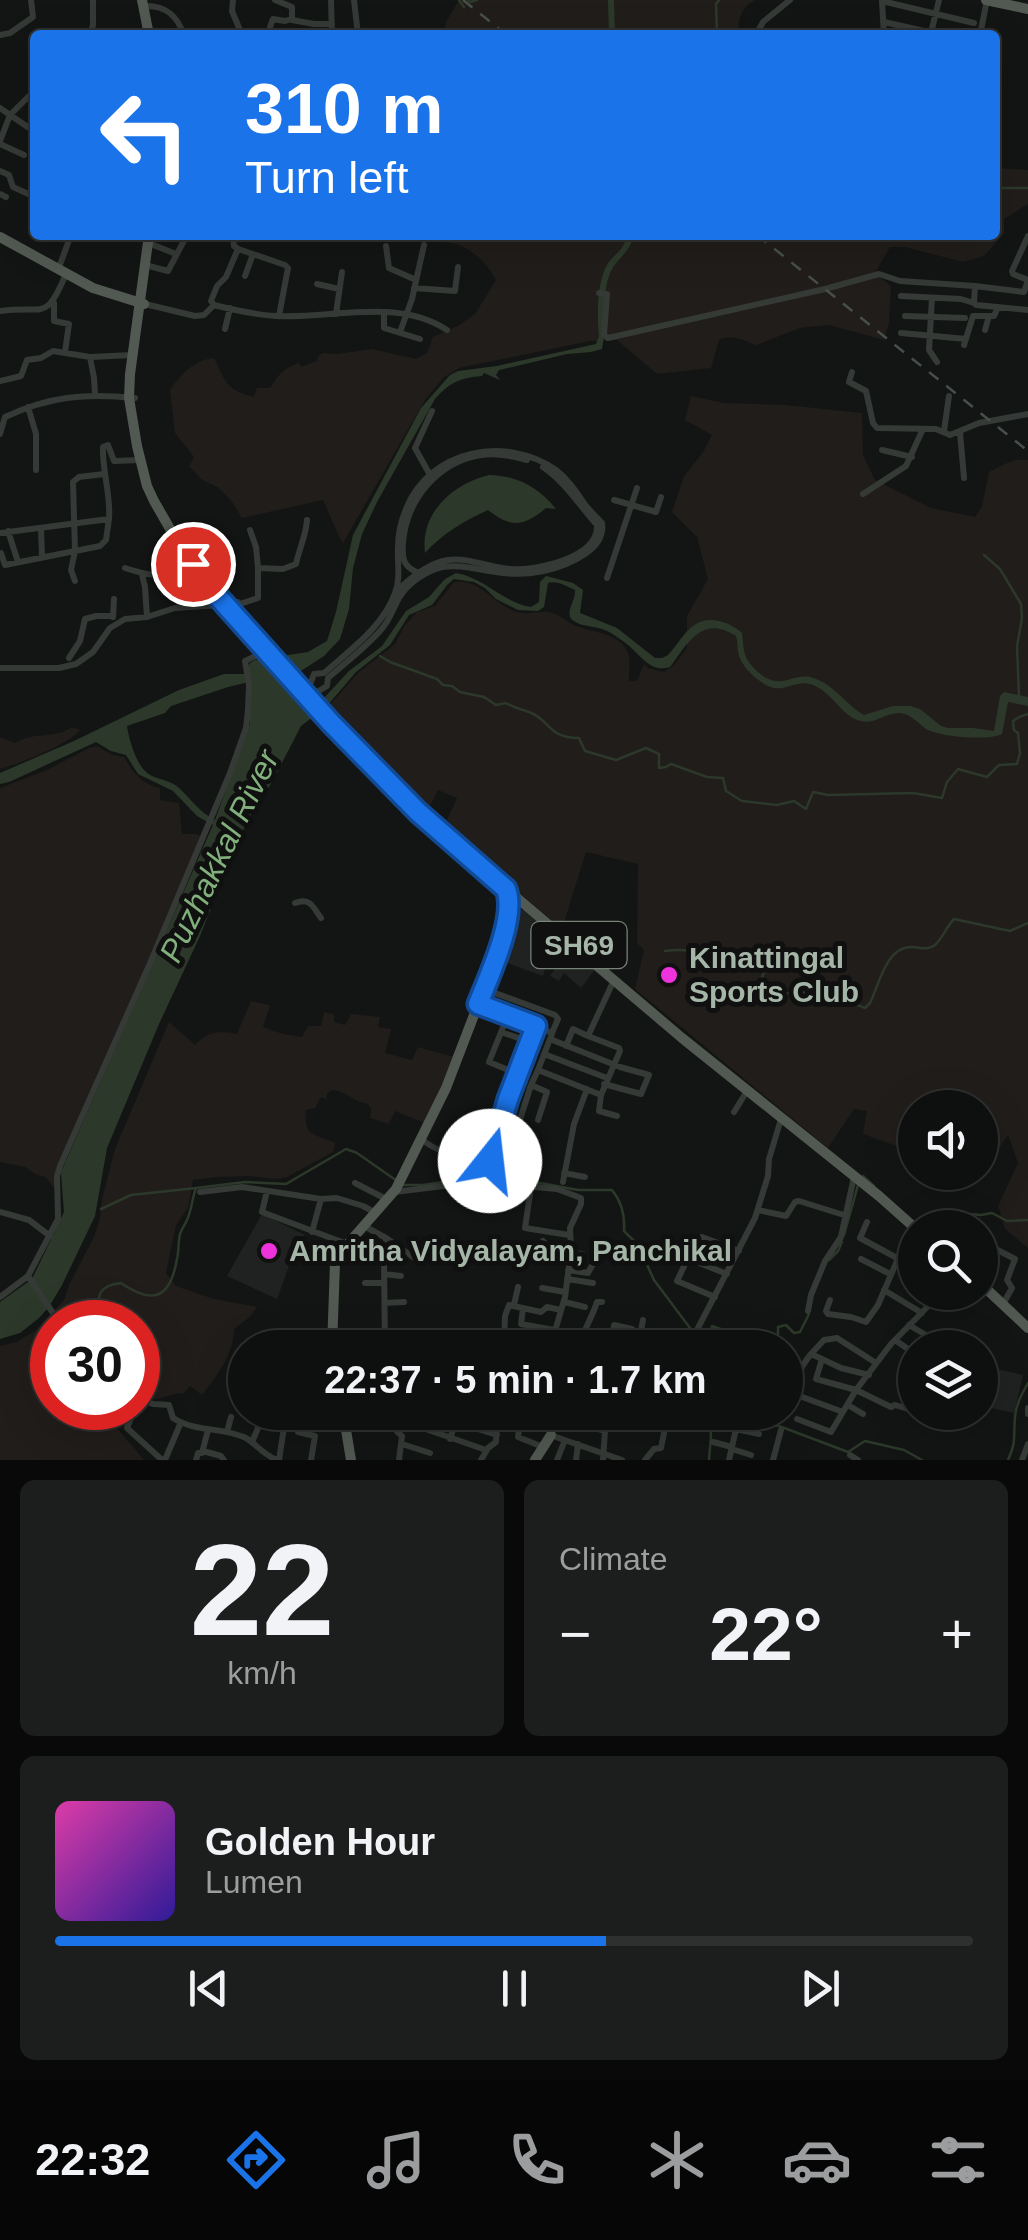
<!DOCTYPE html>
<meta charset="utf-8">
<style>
body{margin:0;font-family:Helvetica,sans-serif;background:#1c1e1d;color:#f1f3f6;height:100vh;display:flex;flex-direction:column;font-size:38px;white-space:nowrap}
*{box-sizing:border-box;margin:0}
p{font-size:32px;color:#9b9d9e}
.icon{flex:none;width:55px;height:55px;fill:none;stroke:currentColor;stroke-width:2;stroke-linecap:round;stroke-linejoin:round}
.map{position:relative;height:1460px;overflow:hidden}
.details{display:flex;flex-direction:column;gap:20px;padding:20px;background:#080908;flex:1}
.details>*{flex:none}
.guide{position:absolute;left:30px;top:30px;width:970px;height:210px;border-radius:10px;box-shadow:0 10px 40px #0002,0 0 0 2px #2e302f;background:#1a73e8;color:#fff;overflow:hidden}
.tools{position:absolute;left:898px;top:1090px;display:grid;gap:20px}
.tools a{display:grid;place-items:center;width:100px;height:100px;border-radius:50%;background:#0e100f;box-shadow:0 10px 40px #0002,0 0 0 2px #2e302f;font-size:50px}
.speed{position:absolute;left:30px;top:1300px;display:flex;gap:20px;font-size:50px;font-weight:700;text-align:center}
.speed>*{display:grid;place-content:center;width:130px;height:130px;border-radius:50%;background:#0e100f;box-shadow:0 10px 40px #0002,0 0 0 2px #2e302f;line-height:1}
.speed .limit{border:15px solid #d22;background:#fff;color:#111}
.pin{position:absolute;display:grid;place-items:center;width:85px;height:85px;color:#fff;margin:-42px;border:5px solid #fff;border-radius:50%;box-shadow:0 2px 10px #0007}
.me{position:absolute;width:110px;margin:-55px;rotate:16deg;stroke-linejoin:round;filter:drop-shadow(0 0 8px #0008)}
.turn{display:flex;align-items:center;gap:35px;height:210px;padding:0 50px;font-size:45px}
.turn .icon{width:130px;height:130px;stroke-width:2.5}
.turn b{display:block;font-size:70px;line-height:85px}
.big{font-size:75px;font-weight:600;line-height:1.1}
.details .widget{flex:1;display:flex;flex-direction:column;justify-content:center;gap:15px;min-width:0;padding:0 35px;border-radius:15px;background:#1c1e1d}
.details .dial{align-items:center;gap:0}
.dial b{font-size:130px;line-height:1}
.song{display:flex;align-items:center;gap:30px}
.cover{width:120px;height:120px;border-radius:15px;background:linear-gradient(135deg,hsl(320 70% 55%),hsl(250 70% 35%))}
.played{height:10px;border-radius:5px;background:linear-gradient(90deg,#1a73e8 60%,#2e302f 60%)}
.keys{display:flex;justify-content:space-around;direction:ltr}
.heat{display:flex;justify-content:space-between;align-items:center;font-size:55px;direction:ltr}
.details .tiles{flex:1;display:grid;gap:20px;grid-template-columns:1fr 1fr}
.widget:last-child{grid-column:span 2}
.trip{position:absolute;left:228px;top:1330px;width:575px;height:100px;border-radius:50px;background:#0e100f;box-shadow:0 10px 40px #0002,0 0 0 2px #2e302f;font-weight:600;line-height:100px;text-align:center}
.tab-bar{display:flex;height:160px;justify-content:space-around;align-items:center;background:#060606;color:#9b9d9e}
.tab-bar .icon{width:70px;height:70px}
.tab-bar .on{color:#1a73e8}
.tab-bar b{font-size:45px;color:#f1f3f6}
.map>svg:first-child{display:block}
.built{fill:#202221}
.green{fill:#201d1a}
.water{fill:#2c392a;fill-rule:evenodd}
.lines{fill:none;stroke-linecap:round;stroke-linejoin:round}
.stream{stroke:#2c392a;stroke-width:2.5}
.river{stroke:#2c392a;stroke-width:6}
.minor{stroke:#353a36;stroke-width:6}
.major{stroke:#515952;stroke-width:10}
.rail{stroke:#484f49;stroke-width:2.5;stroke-dasharray:12 10;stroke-linecap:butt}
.route-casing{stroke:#114b97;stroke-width:25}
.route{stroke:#1a73e8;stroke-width:18}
.poi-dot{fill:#e3d;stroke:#0f100f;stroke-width:4}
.labels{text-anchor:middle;stroke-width:10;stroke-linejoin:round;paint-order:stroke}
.shield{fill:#0f100f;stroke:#788479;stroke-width:2.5}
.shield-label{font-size:28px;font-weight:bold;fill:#a5b5a7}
.poi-label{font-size:30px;font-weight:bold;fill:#a5b5a7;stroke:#0f100f;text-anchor:start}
.water-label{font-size:32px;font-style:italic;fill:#82b07d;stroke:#0f100f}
</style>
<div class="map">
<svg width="1028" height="1460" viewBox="0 0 1028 1460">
<rect width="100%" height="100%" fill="#131514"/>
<path class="built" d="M524,909L549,929L537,958L547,962L543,976L499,960L515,912L517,910Z
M558,936L596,968L581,988L564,973L559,981L550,976L557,966L549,963Z
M262,1214L305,1235L289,1266L277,1299L227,1276Z
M997,1369L1023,1375L1014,1413L987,1407Z"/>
<path class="green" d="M459,0H755C741,7 738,20 738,35H444L446,22Z
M995,168L1028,170V204L1004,219V234L984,256L963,262L905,247H890L875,273L891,286L889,323L884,340L829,325L800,328L756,345C743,340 733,334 719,340L711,368L657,374L617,340L590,341L459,368L443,378L425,400L343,543C335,531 330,514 323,500L242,518L233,503L219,488L201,479L189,466L194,457L175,433L170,390C181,374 194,360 214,358C226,382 226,390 254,397L257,388H270C277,376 285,367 299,363L301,367L317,361L318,356L323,353L337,354L372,349L416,359L427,353L433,337L458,326L475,314L496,280C489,266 475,251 459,245C452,242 442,242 434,240V235H995Z
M691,396L724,403L785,405L862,413L863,455L875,480L931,508L975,517L982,506L989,472C1001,466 1015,457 1028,460V1248L1005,1229L998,1206L1018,1163L1008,1135L994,1156L990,1171L980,1166V1108H915V1133L907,1130L897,1146L863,1134L867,1111L854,1109L828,1148L635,989L644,950L637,943L638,864L586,852L562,929L443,828L457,798L438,790L427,812L327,708L358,673L395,644L405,625L417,612L435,606L454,582C482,579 492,604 517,612C530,615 536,611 548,612C559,613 566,622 576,626C594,633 624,633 629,657C630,664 629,674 629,681H637L644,664L648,668L664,672L674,665L687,648V616L708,579L697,537L672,512L684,476L703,452L712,435L685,420Z
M72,727L80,730C68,745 20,763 0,769V737L15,743C33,731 53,740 72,727Z
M97,746L112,755L124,757C134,774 141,783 160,788V800L179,803L182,834H195L202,836L57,1169V1192L46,1177L37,1175L25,1167L0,1162V788L47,770L89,748Z
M251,1001L270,1005L263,1027L283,1034L302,1037L308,1026H321L324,1012L334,1014V1022L345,1025L351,1014L380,1017L378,1027L391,1029L385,1053L412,1060L418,1047L454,1057L425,1123L395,1111L389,1124L370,1118L371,1109L368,1104C354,1102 345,1090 331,1090L327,1094L326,1099L321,1097L315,1108L306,1110C304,1137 313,1133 335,1143L333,1152L287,1177L277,1179L250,1176L217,1177L193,1180L188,1208L176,1225L166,1273L176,1286L214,1299L257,1307L251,1316L234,1329C234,1354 217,1376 202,1395L190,1386L184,1393C162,1394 161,1404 138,1396V1322H52V1408H100L144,1460H0V1346L16,1342L35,1331L64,1300L70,1283L94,1237L100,1218L102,1199L115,1149L169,1022L195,1045C207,1031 220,1030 237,1034Z"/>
<path class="water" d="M627,235H634C628,257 615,258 609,276C601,299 607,326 602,349L591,352L567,354L499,370L496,375L500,380L484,373L482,376C460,378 450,382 435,399L377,502L362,534L353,568L349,609L340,639L324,656L290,678L310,705L323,699L349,671L382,646L406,611L429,597L445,579L456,573C485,578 502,602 531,607L539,602L540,582L546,576L573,583L583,590L580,613L617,628L655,658H662L668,655C677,646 684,631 696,624C710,615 731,623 742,633C743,640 743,650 746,657C750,666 764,680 775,681C788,683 799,673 813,678C834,684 846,705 864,715L893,706H910L920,709L941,726L948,728H973L994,731L1000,696L1004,692L1028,697V706L1008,702L1002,734C989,741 940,737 926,729C918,723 911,714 900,713C884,712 872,728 855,719C839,711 831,692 813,685C797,678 784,694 768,686C755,679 740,666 738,651C737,646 738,641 736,636C702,614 688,643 670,667C649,674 639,652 623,641C617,637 609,631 602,629C590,625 581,627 571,619C566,609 576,601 575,590C567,586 556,580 548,583L544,607L538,611L518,610L496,599L485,588L474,582L454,579L447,585L432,605L409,615L390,645L356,672L327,706L301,726L272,782L250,816L237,843L200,936L159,1024L107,1148L95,1216L62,1285L49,1307L39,1318L20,1333L0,1339V1302L32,1279L58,1225L64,1212L61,1172L213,825L197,816L173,791L138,774L126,755L111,751L96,742L9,782L0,784V773L74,741L179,690L224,674H244L250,663L255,660L308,652L327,641L336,612L353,535L421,408L450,375L458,371L497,366L596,344L599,336C597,316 597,287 605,269C612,253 623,254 627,235ZM249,682L250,724L215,820C199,812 192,800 179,788C170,780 160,780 150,775C137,768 129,740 127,726L165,713L171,706L228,687Z
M489,475C518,476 538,487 556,509L546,508C524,526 512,529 488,510C464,521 443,533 425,553C420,512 453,484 489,475Z"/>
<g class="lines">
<path class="stream" d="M459,0L464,7
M468,0L470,2L477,0
M717,35L716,4L719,0
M995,188H1028
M984,555L1000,569L1021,604L1022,618L1017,646L1019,697
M380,656L390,662L437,679L443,685L452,686L460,692L484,697L496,705L506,703C515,708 520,709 529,712C551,720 547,738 579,738L585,751L616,760L646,748L659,754V768L666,767L671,764L707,777L723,778L726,791L742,801L777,805L794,801L806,809L813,792L828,795L913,793L942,798L947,782L958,769L987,777L999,765L1017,764L1020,753L1018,733L1014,730L1013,721L1019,717L1028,714
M665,951C673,950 681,949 689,951C699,954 707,962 719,962C731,962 745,949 758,955C770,961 762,974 761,984C782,1001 803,989 826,993C840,995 852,1003 865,1008L870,1003C879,985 886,947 911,947C920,947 928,951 935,945C942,939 947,926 954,919L1010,931L1028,923
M862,1178L863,1176L874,1186
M403,1185H423L477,1177L540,1183L578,1190H612C622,1202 625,1215 624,1231L638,1245L654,1280L705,1348
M101,1209L131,1195L196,1188
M917,1224L936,1219L942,1212L981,1215L992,1213L1007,1221L1028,1220
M844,1235L858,1185
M829,1260L838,1251L842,1242
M98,1322C99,1301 93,1286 121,1283C153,1305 170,1299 177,1259C179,1251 178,1242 180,1234C183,1226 184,1227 187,1220C192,1209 192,1198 196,1188L245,1182L286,1184L346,1149L357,1153L397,1181
M706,1343L710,1339L712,1326L755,1341L761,1348
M33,1345L52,1350
M771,1348L778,1334V1327L786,1325L794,1333L800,1332L809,1314
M710,1412L751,1418L763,1424L779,1426L848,1452L865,1441L904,1450L922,1460
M709,1460L711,1436L709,1412
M1008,1460C1017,1440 1013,1437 1015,1417C1016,1404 1022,1394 1028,1383"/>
<path class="river" d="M611,0L612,35"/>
<path class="minor" d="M233,0L232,11L242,35
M275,0L292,7V20L314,24H332
M331,0L332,35
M354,0L358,35
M882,1L974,23
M882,1L884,35
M144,6C166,5 177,16 184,35
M884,22L942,35
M270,27L273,19L285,21L291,19
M182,31L208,33L211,31L225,35
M931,33L939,0
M0,35L10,33L33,17L31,0
M90,35L93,25V0
M756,35L763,22L790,0
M960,35L961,32
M980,35L987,0
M0,108L35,132
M0,141L10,115L35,90
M0,144L24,155
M0,171L9,175L13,187L35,197
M0,194L6,197
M214,235L233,239L234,246L238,249
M299,235L326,238L329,235
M151,244L176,254
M386,246L389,268L416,280
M253,254L285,265L288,268L279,316
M149,266L168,271L187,235
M58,270L71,235
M317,284L339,289
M975,286L1024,292L1028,280L1013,274L1012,271L1028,236
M414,288L455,291L458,267
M599,293L607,294L604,335L608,338L825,289L879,274L900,281L975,286L974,303L976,305L1028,310
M901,296L961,299L974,303
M932,298L929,350L937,362
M54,303V321L69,324L65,352
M145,304L195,316L204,315L214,305C234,310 256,315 276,316C332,319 397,297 447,330
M214,305L211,301L217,286L226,277L238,249L253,254L245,276
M0,311C46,305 45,323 66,274
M384,312V328L420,339
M336,314L342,272
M905,316L965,318
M225,329L230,308
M985,330L989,316
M400,332L412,299L424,245
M901,333L966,339
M964,345L973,316H994L998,307
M90,357L94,378L95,394
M852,372L849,382L866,391L873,423L877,428L936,429L950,435L979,423L1028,414
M0,381L21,376L27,360L41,358L53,351L90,357L132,355
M28,407L36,434V470
M944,431L949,396
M960,432L964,478
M0,434L5,417C50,396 86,393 135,398
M882,450L912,457
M430,475L415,448L432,411
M863,494L906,466L923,429
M614,500L656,512L661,497
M41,528L42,557
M250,530L256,547L258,568
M8,531L18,562
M0,533L109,519C111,494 102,471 103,447L108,445L114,461L140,460
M1,553L5,565L100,546L106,540L109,519
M125,568C160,579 160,577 193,564
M419,573C403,567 402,559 403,543C406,501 437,462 481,455C496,453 513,456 527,460
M142,574L145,587L147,617
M607,578L637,488
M75,581L71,570L75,551L73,482L79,477L104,474
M396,592C410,578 429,563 448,560C469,557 489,568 510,569C536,571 599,558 597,525C579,505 566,483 543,467
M238,602L237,605L258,598V568L283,569L296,564C299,549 306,536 307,520
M237,605L253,625L255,634
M113,617L114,599
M69,658L80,641L85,619L96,616H113
M0,668H59L76,664L93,652L110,628L125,619L147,617L175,608L221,605L226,609
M304,687L311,682L314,674L324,673C350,650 383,627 395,593C401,578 397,562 398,547C398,534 401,521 406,509C430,449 506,435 556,470C569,480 577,493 586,506C591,512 597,517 602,523C604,537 597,546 585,554C560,571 526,577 496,572C478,570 461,564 442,567C426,571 408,583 399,598C393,609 389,622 380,631C365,648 345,663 328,678L327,686L312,695
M295,903C310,897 313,907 321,918
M484,989L555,1015L558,1019L552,1033
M478,1004L552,1033L551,1037
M508,1015L489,1062L518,1074
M501,1032L530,1042
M566,1046L573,1029L588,1036
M544,1054L607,1078
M538,1070L550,1039L620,1067L649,1075L641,1094L604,1084
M601,1095L599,1111L617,1116
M734,1112L747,1091
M538,1120L547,1092L531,1085L538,1070L601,1095L620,1051L619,1048L588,1036L614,980
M421,1138C432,1152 469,1159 487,1163L490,1161L508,1099L537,1026
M564,1173L585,1177
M563,1182L574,1124L587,1089
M355,1183L386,1199
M505,1184V1175L501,1167L506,1163L531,1085
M531,1187L525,1228L569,1235
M267,1191L262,1212L347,1244
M200,1192L242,1187L321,1199L337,1198L363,1206L374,1212
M394,1192L477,1182L557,1189L581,1198V1204L570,1228L571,1251L565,1297L550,1348
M758,1210L786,1216L795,1202L799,1201L847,1216
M0,1212L29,1220L50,1236
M867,1222L860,1238L897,1258
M364,1226L386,1238L384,1260L385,1348
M976,1228L977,1226
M312,1232L321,1199
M386,1238L420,1262H425L430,1254
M543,1241L553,1252L582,1254
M980,1241L1015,1259L1007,1280L1012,1288L1003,1304
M687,1258L727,1274
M861,1259L890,1274
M568,1270L588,1273L593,1264
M384,1274L401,1276
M28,1276L59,1322
M567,1279L593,1283
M365,1283H384
M542,1288L565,1292
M884,1290L922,1313
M925,1292L935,1300
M0,1297L28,1276L58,1219L57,1176L60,1166L150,963L230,773L246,728L248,710L249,685L245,661L266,651
M715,1297L677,1281L697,1239L702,1237L739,1251
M830,1300L826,1311L828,1314L851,1317L866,1322L878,1305L912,1226
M564,1302L585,1307
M385,1303L404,1302
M514,1305L518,1287
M523,1308L521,1324L554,1330
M808,1311L811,1295L825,1261L841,1237L854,1177
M909,1325L946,1347
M697,1330L755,1218L768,1176L769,1159L781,1119
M424,1332L426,1348
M612,1337L640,1336L643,1320
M294,1339L316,1347H331
M895,1340L915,1354
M525,1343L528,1338L550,1346
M353,1348V1347
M496,1348V1345L504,1343L505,1316L509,1305L541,1312L547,1307L561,1310
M578,1348C583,1331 592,1318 597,1302H602
M610,1348L614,1325L632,1329
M638,1348L639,1336
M811,1354L824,1340L837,1338L876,1363
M822,1359L811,1354C802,1365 794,1379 794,1394L843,1412
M869,1375L841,1368L822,1359L816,1379L856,1390L891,1344L942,1292
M241,1388L245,1390
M138,1398L153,1404L169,1405L173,1418C195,1432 220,1427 244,1437C255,1442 260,1453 277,1460
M848,1405L863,1414
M135,1408L127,1428L162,1460
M1028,1408V1414
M399,1412C394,1426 391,1427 402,1436L399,1460
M543,1412L564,1427H566L569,1420
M572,1412L569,1420L604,1431L607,1426L608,1412
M635,1412V1422
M653,1412L667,1418
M920,1412L930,1415
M497,1413L517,1420L520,1424L518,1437L543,1447
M397,1419L486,1450
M797,1419L831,1432L856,1390L891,1407L895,1405L915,1411
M455,1422L497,1435
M713,1424L736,1429L729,1460
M607,1426L630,1428
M479,1429L482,1412
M736,1429L759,1434
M227,1432L231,1417
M298,1432L315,1436L311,1460
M556,1437L622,1460
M450,1439L459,1412
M252,1442L258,1428
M713,1442L732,1447
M402,1444L430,1453
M732,1449L751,1455
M203,1451L221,1456L224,1460
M850,1455L858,1460
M165,1460L181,1422
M196,1460L198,1453H202L208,1430
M279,1460L285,1421
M481,1460L488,1448L496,1442L497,1413
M557,1460L565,1440
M576,1460L578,1444
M603,1460L605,1431
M645,1460L654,1449L661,1448L667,1418L685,1417L687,1412
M773,1460L781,1430
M1022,1460L1028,1444"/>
<path class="major" d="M142,0L149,35
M986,0L1028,9
M149,235L130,374L129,398L137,446L147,486L154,501L177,541L210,586L311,702L430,824L682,1038L879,1196L915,1228
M0,237L93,288L144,304
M980,1283L1028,1328
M332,1348L335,1263L339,1254L396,1189L446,1088L484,989L504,929L510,901L506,890
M343,1412L351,1460
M535,1460L551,1435"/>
<path class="rail" d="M463,0L507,35
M757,235L1028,451"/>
</g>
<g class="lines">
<defs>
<path id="route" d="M193,564L220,599L331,723L418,812L506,889C517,917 489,976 478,1004L536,1026L508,1099L490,1161"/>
</defs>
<use href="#route" class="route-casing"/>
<use href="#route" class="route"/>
</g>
<g class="poi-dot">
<circle cx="669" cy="975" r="10"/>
<circle cx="269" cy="1251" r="10"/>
</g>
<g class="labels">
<rect class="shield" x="531.5" y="922" width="95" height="46" rx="8"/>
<g class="shield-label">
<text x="579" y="955">SH69</text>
</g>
<g class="poi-label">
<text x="689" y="968">Kinattingal<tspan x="689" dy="34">Sports Club</tspan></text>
<text x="289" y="1261">Amritha Vidyalayam, Panchikal</text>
</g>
<g class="water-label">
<text transform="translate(219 856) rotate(-64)" y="11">Puzhakkal River</text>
</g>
</g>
</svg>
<div class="tools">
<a><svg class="icon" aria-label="sound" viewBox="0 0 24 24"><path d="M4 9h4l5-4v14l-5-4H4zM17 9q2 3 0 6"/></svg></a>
<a><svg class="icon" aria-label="search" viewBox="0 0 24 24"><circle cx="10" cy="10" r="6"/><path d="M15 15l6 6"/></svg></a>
<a><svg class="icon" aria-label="layers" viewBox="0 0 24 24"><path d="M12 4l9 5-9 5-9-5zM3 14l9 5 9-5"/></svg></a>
</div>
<div class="speed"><div class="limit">30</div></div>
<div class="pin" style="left:193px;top:564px;background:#d93025"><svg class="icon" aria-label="arrive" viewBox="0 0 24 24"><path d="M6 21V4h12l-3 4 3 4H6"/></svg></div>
<svg class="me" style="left:490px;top:1161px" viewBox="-20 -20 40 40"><circle r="19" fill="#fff"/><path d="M0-13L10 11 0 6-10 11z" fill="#1a73e8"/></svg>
<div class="trip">22:37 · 5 min · 1.7 km</div>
<div class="guide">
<div class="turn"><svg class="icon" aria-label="left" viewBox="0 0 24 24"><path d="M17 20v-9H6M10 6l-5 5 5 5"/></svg><div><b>310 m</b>Turn left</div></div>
</div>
</div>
<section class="details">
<div class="tiles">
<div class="widget dial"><b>22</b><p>km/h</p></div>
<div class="widget"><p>Climate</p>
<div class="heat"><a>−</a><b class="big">22°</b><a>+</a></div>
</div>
<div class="widget">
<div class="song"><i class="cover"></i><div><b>Golden Hour</b><p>Lumen</p></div></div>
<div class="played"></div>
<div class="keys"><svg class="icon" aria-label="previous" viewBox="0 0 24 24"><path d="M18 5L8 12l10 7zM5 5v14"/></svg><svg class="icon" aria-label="pause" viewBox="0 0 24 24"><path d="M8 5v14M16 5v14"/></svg><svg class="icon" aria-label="next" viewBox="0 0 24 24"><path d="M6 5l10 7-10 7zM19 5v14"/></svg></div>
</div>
</div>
</section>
<nav class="tab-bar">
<b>22:32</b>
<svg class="icon on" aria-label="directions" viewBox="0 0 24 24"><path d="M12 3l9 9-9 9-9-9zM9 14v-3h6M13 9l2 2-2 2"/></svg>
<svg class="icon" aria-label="music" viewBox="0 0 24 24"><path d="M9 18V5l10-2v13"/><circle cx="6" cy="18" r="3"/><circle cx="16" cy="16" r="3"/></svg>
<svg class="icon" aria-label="phone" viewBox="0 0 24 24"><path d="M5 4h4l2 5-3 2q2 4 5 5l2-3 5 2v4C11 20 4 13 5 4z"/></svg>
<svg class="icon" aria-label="climate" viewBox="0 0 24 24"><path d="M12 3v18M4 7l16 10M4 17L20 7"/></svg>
<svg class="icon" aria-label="car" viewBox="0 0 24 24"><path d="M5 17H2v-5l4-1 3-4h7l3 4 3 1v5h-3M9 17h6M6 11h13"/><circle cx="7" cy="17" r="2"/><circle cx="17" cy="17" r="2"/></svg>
<svg class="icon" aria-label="filters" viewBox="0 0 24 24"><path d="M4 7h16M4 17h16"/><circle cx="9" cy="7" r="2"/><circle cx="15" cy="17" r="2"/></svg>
</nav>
